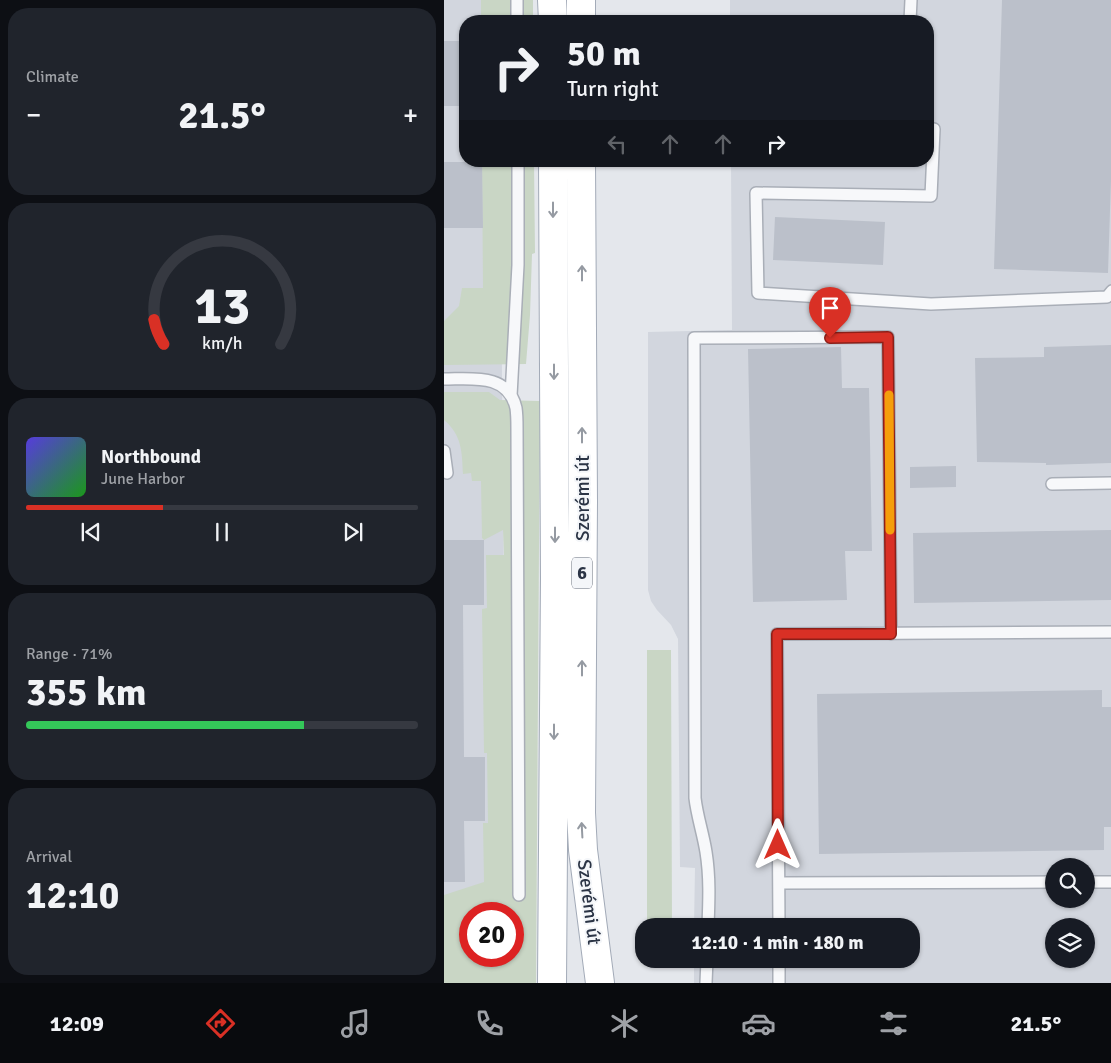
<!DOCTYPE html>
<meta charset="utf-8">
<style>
body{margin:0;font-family:Signika,sans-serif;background:#20242c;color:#f1f3f6;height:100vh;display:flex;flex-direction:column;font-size:19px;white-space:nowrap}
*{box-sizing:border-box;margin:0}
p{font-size:16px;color:#9ea1a6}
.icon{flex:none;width:28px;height:28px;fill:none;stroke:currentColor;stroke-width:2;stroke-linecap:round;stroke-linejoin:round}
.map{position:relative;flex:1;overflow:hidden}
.panel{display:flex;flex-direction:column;gap:8px;padding:8px;background:#0d0f14;width:444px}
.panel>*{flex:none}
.top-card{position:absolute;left:15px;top:15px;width:475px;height:152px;border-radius:20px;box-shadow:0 1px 4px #0004;background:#171b24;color:#f1f3f6;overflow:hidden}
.buttons{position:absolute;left:601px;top:858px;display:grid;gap:10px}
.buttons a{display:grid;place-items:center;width:50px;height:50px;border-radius:50%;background:#171b24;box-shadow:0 1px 4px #0004;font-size:25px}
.speed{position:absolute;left:15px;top:902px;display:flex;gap:10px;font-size:25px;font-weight:700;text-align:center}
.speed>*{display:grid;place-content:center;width:65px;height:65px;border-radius:50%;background:#171b24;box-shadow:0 1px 4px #0004;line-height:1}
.speed .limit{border:8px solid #d22;background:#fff;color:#111}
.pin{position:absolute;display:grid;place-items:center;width:42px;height:42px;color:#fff;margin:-51px -21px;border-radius:50% 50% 50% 0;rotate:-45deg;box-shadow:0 0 5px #0007}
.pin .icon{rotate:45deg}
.me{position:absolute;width:55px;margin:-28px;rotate:0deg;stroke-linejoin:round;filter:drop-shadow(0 0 4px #0008)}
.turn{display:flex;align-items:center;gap:18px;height:105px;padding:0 25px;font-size:22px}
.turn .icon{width:65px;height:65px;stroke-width:2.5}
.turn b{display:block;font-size:35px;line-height:42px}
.lanes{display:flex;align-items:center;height:48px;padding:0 25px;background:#0003;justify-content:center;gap:25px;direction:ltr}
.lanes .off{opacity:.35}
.big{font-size:38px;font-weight:700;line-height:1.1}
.panel .widget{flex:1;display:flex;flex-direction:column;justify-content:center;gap:8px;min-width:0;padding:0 18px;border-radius:20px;background:#20242c}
.panel .dial{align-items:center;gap:0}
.dial svg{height:130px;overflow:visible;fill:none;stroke:#363941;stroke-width:7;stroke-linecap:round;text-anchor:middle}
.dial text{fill:#f1f3f6;stroke:none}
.song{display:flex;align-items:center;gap:15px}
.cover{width:60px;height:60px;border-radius:8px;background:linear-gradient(135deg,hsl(250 70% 55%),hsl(120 70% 35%))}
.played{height:5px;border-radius:2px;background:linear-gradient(90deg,#d93025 35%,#363941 35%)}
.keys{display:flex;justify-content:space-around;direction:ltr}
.heat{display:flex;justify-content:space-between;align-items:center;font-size:28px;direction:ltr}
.charge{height:8px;border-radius:4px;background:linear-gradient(90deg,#34c759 71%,#363941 0)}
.trip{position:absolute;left:191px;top:918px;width:285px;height:50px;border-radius:20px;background:#171b24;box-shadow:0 1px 4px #0004;font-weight:700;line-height:50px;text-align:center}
.menu{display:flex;height:80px;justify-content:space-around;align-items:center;background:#090b0e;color:#9ea1a6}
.menu .icon{width:35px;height:35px}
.menu .on{color:#d93025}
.menu b{font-size:22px;color:#f1f3f6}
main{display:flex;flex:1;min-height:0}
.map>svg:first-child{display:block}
.built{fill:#d2d6de;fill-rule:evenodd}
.green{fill:#c9d6c5;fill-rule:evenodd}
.building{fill:#bbc0ca}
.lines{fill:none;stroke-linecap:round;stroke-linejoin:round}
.service-casing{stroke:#a9aeb7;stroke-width:14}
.primary-casing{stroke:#a3abb8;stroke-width:30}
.service{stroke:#f7f8fa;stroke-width:11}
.primary{stroke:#fff;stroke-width:28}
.oneway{stroke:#959aa2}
.route-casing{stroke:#8d1f18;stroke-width:12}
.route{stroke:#d93025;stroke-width:9}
.slow{stroke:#f59e0b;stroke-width:9}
.labels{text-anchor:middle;stroke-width:4;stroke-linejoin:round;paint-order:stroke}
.shield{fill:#f4f6f9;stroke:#676e7b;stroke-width:1}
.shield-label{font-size:18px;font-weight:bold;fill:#2b3445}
.street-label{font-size:19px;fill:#2b3445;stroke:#f4f6f9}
</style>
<main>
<section class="panel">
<div class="widget"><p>Climate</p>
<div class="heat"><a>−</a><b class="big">21.5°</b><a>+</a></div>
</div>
<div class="widget dial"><svg viewBox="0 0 100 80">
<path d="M14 69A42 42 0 1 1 86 69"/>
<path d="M14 69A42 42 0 0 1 8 54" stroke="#d93025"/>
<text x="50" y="56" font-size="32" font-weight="700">13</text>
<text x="50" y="72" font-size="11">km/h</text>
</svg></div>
<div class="widget">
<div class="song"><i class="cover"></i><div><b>Northbound</b><p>June Harbor</p></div></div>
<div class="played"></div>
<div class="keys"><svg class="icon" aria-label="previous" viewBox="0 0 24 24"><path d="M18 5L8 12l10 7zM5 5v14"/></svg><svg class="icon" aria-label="pause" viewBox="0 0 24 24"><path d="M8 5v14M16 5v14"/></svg><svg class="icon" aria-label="next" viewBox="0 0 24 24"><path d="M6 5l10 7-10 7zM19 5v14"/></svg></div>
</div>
<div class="widget"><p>Range · 71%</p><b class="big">355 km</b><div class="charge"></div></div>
<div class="widget"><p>Arrival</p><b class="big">12:10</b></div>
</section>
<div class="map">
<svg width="668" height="983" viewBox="0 0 668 983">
<rect width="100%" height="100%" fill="#e4e7ec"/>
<path class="built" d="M0,0H55V21H21V161H56L63,914H26V956L0,983Z
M286,0H667V983H250V959H468V926H250L251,868L236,867L234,639L227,625L213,610L207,601L204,590V332L288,330L287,161H484V21H286ZM610,866H642V899H610ZM610,926H642V959H610Z"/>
<path class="green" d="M37,0H89V21H37Z
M38,161H90L91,253L88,254L86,315L82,364L0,365V321L15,306L18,288H39Z
M0,392H45L56,400L96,401L92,983H0V895L40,882L39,823H44L43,753H40L38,609L43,608L42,555H60L59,530L40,540L38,538L37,481H28L27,473L19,474C18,452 18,435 0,420ZM26,914H69V956H26Z
M203,650H227L228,926H203Z"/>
<path class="building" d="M558,0H668V148L664,273L550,269Z
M0,41H21V106H0Z
M0,162H38L39,228H0Z
M331,217L441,222L439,265L329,260Z
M668,345V463L602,465V463L533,462L531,358L600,357V347Z
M397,347L398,388H425L428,551H401L403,600L309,602L304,349Z
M512,466V487L466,488V467Z
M668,530V600L470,603L469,533Z
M0,540H40V605H19L20,757H41V821H20L21,882H0Z
M658,690V707H668V827H660V850L375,854L373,694Z"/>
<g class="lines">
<defs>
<path id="service" d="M73,0V21
M466,21L467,0
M484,129H490L487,196L312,193L314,293L487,304L663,297L668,291
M0,379C28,379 64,373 72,408C73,415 73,421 73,428L75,895
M67,396L74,265V161
M0,451L3,473
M608,484L668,483
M642,882H668
M335,883L610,882
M264,926C265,901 266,877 262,852C259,833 253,816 251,798L250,338L444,337L447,634
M335,926L333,634L668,632
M335,959V983
M262,983L263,959"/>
<path id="primary" d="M108,0L109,21
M137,0V21
M137,161L139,501L137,813L139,850L156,983
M108,983L111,578L109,161"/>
</defs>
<use href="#service" class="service-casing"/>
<use href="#primary" class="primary-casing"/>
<use href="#service" class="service"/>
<use href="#primary" class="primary"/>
</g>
<defs><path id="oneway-shaft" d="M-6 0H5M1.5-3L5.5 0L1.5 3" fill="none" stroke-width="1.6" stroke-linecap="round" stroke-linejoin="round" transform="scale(1.25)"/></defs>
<g class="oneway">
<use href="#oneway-shaft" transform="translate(109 210) rotate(90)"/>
<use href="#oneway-shaft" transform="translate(138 273) rotate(-90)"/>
<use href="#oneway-shaft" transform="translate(110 372) rotate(90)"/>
<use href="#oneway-shaft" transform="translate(138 435) rotate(-90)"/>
<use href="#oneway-shaft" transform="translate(111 535) rotate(90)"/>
<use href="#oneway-shaft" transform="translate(138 668) rotate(-90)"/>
<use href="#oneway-shaft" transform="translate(110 732) rotate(90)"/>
<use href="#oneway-shaft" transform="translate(138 830) rotate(-93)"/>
</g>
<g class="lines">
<defs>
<path id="route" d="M334,845L333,634H447L444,337L386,338"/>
</defs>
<use href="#route" class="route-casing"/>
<use href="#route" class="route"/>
<path class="slow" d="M445,395L446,530"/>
</g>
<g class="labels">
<rect class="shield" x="128" y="557.5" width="20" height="31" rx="4"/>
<g class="shield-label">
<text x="138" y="579">6</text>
</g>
<g class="street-label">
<text transform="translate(138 498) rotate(-90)" y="7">Szerémi út</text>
<text transform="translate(146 902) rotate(83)" y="7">Szerémi út</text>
</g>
</g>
</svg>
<div class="buttons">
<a><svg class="icon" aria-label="search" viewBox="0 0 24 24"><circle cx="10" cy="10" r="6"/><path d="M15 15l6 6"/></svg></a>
<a><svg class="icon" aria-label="layers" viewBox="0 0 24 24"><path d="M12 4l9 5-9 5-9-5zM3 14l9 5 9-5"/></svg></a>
</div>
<div class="speed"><div class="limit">20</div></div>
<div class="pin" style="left:386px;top:338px;background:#d93025"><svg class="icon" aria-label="arrive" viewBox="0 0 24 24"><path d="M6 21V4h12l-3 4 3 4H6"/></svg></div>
<svg class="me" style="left:334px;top:845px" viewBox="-20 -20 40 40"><path d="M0-17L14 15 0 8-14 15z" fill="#d93025" stroke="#fff" stroke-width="4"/></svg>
<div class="trip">12:10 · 1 min · 180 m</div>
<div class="top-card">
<div class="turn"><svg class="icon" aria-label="right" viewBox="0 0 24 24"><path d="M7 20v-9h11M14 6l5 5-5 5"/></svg><div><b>50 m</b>Turn right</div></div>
<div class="lanes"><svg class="icon off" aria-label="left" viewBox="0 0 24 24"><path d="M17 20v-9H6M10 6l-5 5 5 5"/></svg><svg class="icon off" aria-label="ahead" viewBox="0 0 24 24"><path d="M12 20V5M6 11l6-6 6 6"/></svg><svg class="icon off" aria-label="ahead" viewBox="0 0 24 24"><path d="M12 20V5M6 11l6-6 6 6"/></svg><svg class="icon" aria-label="right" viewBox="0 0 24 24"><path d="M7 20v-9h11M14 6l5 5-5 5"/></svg></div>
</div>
</div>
</main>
<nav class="menu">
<b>12:09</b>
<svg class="icon on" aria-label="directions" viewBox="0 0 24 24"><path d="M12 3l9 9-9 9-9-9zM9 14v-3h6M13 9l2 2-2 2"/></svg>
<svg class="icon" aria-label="music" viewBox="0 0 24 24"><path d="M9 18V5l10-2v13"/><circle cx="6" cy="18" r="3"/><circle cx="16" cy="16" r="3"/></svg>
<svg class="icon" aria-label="phone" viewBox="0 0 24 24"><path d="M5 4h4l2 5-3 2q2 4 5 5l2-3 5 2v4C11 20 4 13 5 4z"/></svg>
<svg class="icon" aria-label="climate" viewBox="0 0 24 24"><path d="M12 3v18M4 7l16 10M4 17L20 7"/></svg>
<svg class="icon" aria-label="car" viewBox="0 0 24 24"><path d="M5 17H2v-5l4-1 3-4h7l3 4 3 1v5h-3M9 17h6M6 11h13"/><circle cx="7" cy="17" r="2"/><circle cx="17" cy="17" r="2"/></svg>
<svg class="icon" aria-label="filters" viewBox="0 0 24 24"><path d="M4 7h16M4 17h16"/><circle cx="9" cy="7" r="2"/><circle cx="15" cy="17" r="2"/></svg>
<b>21.5°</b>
</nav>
